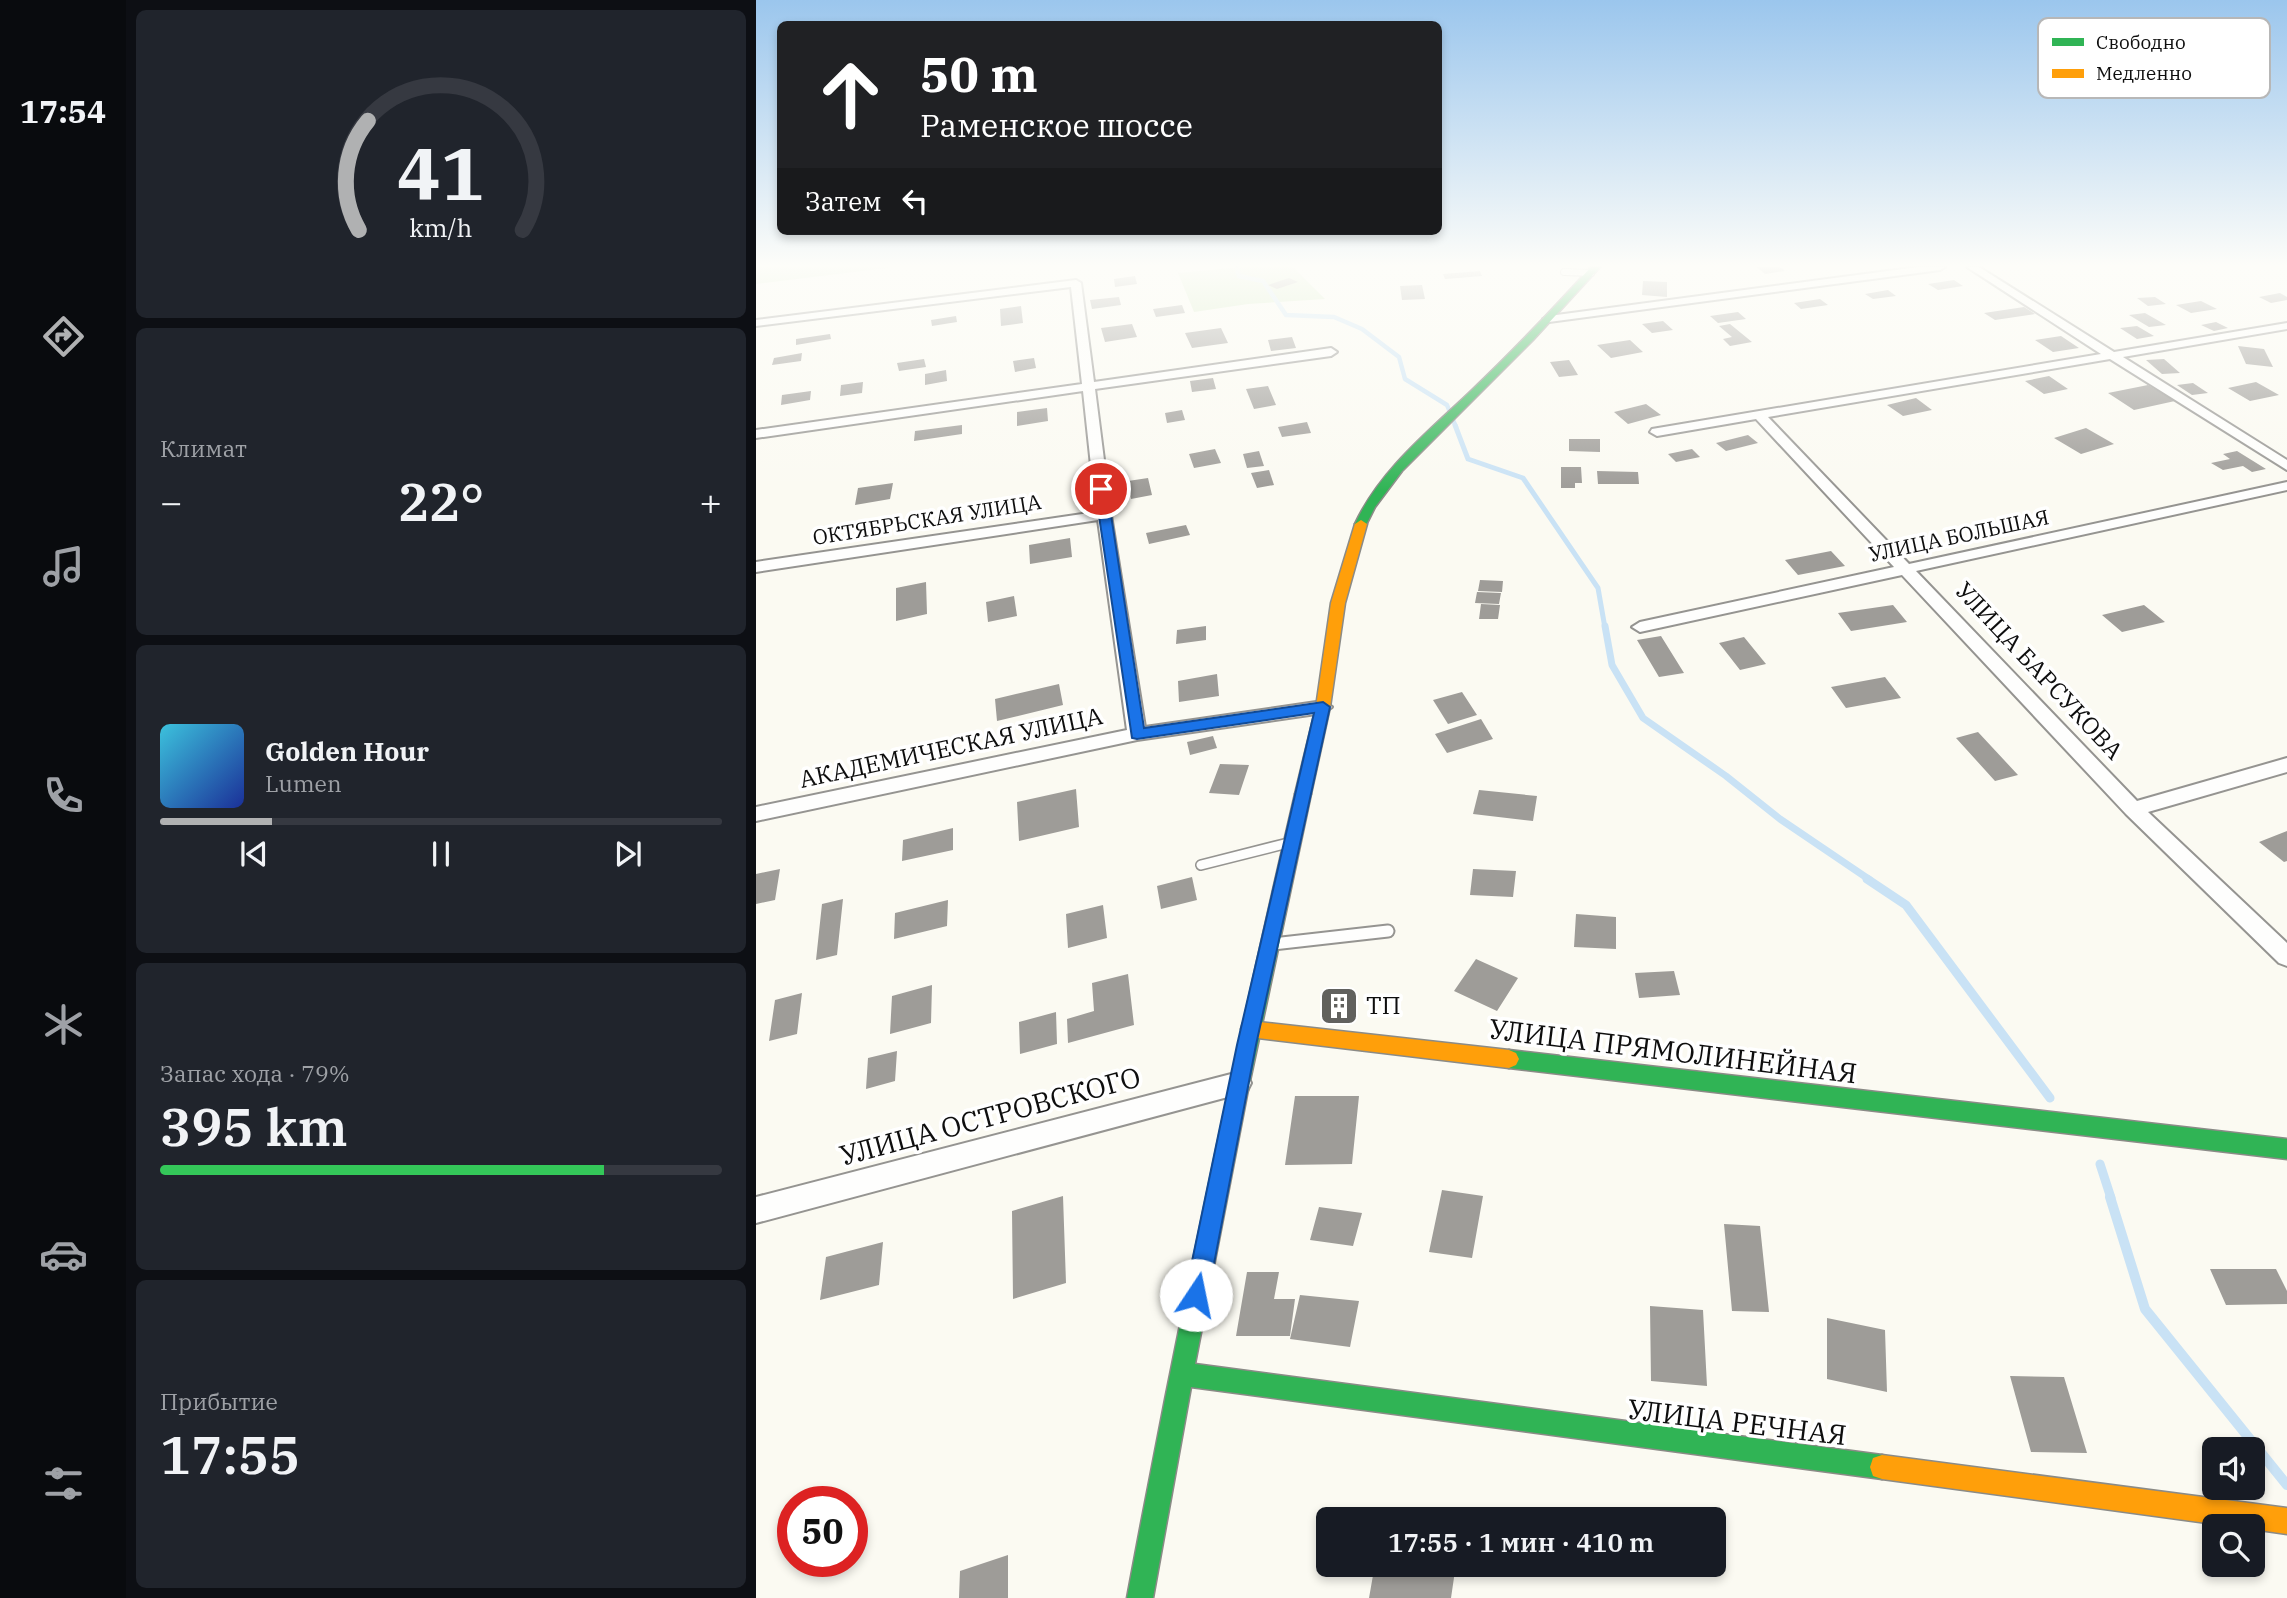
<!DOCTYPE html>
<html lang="ru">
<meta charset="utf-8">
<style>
body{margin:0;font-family:"IBM Plex Serif",serif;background:#20242c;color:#f1f3f6;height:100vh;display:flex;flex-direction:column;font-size:26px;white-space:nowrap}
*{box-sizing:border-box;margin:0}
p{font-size:23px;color:#9ea1a6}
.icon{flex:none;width:38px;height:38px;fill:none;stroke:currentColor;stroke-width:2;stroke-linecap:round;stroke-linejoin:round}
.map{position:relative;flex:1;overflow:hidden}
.details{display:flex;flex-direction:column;gap:10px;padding:10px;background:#0d0f14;width:630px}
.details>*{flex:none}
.banner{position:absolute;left:21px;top:21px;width:665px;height:214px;border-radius:10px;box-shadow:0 4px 10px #0003;background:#202124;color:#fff;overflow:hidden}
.controls{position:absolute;left:1446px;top:1437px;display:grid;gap:14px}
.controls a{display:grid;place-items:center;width:63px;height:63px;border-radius:10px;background:#171b24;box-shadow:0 4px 10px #0003;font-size:35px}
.speed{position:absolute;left:21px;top:1486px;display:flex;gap:14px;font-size:35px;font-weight:700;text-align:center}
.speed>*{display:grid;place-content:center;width:91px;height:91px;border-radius:50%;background:#171b24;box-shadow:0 4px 10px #0003;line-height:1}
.speed .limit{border:10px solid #d22;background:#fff;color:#111}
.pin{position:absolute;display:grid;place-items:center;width:60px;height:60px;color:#fff;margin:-30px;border:4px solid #fff;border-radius:50%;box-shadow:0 2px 7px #0007}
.me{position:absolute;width:77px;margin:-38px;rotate:11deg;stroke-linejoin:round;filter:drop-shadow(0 0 5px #0008)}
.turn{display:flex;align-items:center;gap:24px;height:147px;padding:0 28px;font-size:32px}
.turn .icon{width:91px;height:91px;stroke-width:2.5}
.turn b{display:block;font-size:49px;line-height:60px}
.then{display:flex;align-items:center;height:66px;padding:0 28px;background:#0003;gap:14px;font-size:26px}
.big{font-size:52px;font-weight:600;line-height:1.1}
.details .widget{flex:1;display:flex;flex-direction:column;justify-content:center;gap:10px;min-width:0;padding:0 24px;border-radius:10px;background:#20242c}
.details .dial{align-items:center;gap:0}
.dial svg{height:182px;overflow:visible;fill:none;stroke:#363941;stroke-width:7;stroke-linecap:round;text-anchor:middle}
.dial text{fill:#f1f3f6;stroke:none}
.song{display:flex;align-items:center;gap:21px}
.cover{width:84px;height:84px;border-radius:10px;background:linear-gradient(135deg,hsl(190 70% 55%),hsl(230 70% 35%))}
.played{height:7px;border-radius:4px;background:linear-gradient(90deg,#b0b1b2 20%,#363941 20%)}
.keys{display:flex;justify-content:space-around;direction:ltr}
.heat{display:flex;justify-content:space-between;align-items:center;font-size:38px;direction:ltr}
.charge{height:10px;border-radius:5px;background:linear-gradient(90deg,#34c759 79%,#363941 0)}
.trip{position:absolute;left:560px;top:1507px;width:410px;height:70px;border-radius:10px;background:#171b24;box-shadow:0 4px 10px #0003;font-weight:600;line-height:70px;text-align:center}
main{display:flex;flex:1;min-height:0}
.tabs{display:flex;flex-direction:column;width:126px;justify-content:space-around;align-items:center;background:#090b0e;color:#9ea1a6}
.tabs .icon{width:49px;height:49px}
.tabs .on{color:#b0b1b2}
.tabs b{font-size:32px;color:#f1f3f6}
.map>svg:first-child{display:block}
.forest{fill:#d2e8c0}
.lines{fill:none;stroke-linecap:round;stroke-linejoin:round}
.stream-far4{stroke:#c9e2f5;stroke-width:4.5}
.stream-far3{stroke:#c9e2f5;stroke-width:5}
.stream-far2{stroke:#c9e2f5;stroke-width:7}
.stream-far1{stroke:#c9e2f5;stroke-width:9}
.stream{stroke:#c9e2f5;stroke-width:10}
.building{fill:#9e9c98}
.lane-far2-casing{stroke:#959491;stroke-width:8}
.lane-far1-casing{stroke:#959491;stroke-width:12}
.lane-casing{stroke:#959491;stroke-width:15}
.street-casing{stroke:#959491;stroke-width:4}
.fast-casing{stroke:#8b8b87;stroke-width:3}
.slow-casing{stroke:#8b8b87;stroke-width:3}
.lane-far2{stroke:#fefefd;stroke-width:6}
.lane-far1{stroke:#fefefd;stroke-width:9}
.lane{stroke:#fefefd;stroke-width:11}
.street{fill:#fefefd;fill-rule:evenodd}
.fast{fill:#30b455;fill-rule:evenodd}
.slow{fill:#ff9f0a;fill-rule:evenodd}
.route{fill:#1a73e8;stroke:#114b97;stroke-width:2}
.labels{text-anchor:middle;stroke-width:7;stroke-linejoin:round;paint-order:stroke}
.far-street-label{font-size:21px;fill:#0e0e0e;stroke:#fff}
.street-label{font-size:24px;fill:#0e0e0e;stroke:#fff}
.poi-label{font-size:24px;fill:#0e0e0e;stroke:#fff;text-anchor:start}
.near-street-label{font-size:28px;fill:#0e0e0e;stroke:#fff}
.key{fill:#fff;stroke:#b7b7b7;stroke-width:2}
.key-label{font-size:19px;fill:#0e0e0e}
</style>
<main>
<nav class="tabs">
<b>17:54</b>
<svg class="icon on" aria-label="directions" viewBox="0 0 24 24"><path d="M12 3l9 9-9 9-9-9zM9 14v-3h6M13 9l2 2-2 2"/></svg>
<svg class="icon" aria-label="music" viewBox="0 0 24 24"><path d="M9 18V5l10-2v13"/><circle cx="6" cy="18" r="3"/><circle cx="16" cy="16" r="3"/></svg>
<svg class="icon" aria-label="phone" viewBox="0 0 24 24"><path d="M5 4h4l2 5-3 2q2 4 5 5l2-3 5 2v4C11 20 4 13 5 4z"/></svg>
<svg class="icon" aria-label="climate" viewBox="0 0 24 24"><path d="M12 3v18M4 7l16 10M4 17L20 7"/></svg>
<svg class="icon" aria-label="car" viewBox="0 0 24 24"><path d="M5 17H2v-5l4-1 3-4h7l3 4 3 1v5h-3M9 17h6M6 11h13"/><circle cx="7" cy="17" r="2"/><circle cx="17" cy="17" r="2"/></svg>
<svg class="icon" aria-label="filters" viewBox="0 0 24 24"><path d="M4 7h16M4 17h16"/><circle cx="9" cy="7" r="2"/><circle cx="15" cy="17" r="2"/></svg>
</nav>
<section class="details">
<div class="widget dial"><svg viewBox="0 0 100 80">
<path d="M14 69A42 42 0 1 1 86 69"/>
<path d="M14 69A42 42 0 0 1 18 21" stroke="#b0b1b2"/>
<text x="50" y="56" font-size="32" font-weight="700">41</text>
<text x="50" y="72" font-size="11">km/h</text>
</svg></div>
<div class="widget"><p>Климат</p>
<div class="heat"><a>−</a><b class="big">22°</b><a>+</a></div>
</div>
<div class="widget">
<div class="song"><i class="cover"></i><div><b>Golden Hour</b><p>Lumen</p></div></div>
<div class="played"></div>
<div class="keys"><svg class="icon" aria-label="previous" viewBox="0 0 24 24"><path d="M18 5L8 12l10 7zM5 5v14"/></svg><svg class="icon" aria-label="pause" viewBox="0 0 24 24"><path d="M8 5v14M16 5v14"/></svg><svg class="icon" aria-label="next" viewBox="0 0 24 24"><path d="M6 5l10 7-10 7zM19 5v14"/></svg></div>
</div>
<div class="widget"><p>Запас хода · 79%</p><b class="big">395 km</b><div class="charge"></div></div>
<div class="widget"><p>Прибытие</p><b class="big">17:55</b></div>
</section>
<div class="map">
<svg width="1531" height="1598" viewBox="0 0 1531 1598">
<rect width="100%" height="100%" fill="#fbfaf2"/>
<path class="forest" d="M0,267H139L0,284Z
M486,267H537L569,299L492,304L438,312L422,273Z"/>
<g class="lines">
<path class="stream-far4" d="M481,267L483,276L507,281L530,315L578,317L606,329L643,357L649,379L691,405L700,427"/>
<path class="stream-far3" d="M699,425L712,459L767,478L842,588L849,628"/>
<path class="stream-far2" d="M849,626L856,665L887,718L970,776L1024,819L1114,880"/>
<path class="stream-far1" d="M1111,879L1150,905L1294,1098
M1344,1164L1355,1198"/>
<path class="stream" d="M1354,1197L1389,1309L1531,1485"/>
</g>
<path class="building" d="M1001,267H1024L1029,271L1009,274Z
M724,271L726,276L689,279L687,274Z
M379,276L381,284L359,287L358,279Z
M533,278L542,282L521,289L512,285Z
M1198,280L1207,286L1182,290L1172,284Z
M887,281L911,282V297L886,295Z
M666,285L669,299L646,300L644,286Z
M1132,290L1140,296L1117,299L1109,294Z
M1524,293L1531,297V300L1515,303L1503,297Z
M363,297L365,305L336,309L334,300Z
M1399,297L1410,304L1392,306L1381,298Z
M1064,299L1072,305L1045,309L1038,303Z
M1445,301L1461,309L1435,313L1420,305Z
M426,305L429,313L400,317L397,309Z
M265,306L267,323L245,326L244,309Z
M1268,307L1279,314L1239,320L1228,313Z
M982,312L990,319L962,323L954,316Z
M1389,313L1410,325L1393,327L1373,315Z
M200,316L201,322L176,326L175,320Z
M907,321L917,330L896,333L886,324Z
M1460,322L1472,328L1458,331L1445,325Z
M376,324L381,337L349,342L345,328Z
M974,324L996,342L974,346L967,339L976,337L963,326Z
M1381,326L1398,336L1381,339L1364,328Z
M465,328L472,343L436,348L429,333Z
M74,334L75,339L40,345V339Z
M1305,336L1323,348L1297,352L1279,340Z
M536,337L540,348L515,351L512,340Z
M874,340L887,352L855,358L841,345Z
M1482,346L1508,349L1517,367L1490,364Z
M46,353L45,361L16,365L18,358Z
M278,358L280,368L259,372L257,361Z
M168,359L170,367L143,371L141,363Z
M1408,359L1424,373L1406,374L1390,360Z
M813,360L822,375L803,377L794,362Z
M190,370L191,381L169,385V374Z
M1293,376L1312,389L1288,394L1269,381Z
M457,378L460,389L436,392L434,381Z
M107,382L106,393L84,396L85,385Z
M1500,382L1523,395L1494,401L1472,388Z
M1437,383L1452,393L1436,395L1421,385Z
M1392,385L1419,401L1378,410L1352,393Z
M512,386L520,405L498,409L490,389Z
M55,391L54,400L25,405L26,395Z
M1160,398L1176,410L1147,416L1131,405Z
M890,404L905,415L872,424L858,412Z
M291,408L292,421L261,426V412Z
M426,410L429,420L411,423L409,413Z
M551,422L555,433L526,437L522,427Z
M206,425V434L158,441L159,431Z
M1330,428L1358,444L1325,454L1298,438Z
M992,435L1002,443L970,451L960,443Z
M813,439H844V452L813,451Z
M459,449L465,463L438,468L433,454Z
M936,449L944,457L920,462L912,454Z
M503,451L508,466L491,468L487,454Z
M1481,451L1510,469L1496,472L1487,466L1467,470L1455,463L1474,459L1467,454Z
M805,467H825L826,483H819V488H805Z
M513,470L518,485L501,488L495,473Z
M841,471L882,472L883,484H842Z
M392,478L396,495L375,499L372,481Z
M137,483L134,499L99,505L102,488Z
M430,525L434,535L393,544L390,533Z
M314,538L316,557L274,564L273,545Z
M1075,551L1089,566L1042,575L1029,560Z
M724,580L747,581L746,592L722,591Z
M170,582L171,614L140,621V588Z
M721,592L745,593L743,604L719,603Z
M258,596L261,616L232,622L230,602Z
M725,604L744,605L742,619H723Z
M1137,605L1151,622L1095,631L1082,613Z
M1388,605L1409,622L1366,632L1346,615Z
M450,626V640L420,644L421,630Z
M905,636L928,673L903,677L881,640Z
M988,637L1010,664L984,670L963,643Z
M461,674L463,696L423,702L422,681Z
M1129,677L1145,698L1090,708L1075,687Z
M303,684L307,705L241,721L239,699Z
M706,692L721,715L692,724L677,700Z
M725,719L737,739L691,753L679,734Z
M1222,732L1262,775L1239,781L1200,738Z
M457,736L461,748L434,755L431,742Z
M464,764L493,765L483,795L453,793Z
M320,789L323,827L263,841L261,802Z
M723,790L781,796L777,821L717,814Z
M197,828V850L146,861L147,840Z
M1531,831V861L1528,862L1503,842Z
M24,869L19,900L0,904V874Z
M717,869L760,871L757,897L714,895Z
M436,877L441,900L405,909L401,886Z
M87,899L81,955L60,960L66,904Z
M192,900L191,926L138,939L139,913Z
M347,905L351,938L312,948L310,914Z
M820,914L860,917V949L818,947Z
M720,959L762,978L741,1011L698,991Z
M918,971L924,995L883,998L879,973Z
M372,974L378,1025L312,1043L311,1019L338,1011L336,983Z
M176,985L175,1023L134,1034L136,996Z
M46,993L41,1034L13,1041L19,1000Z
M572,993L599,995L593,1020L566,1017Z
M300,1012L301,1044L264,1054L263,1022Z
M141,1051L139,1081L110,1089L112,1058Z
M539,1096H603L596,1164L529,1165Z
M686,1190L727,1196L716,1258L673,1252Z
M307,1196L310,1283L257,1299L256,1211Z
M563,1207L606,1213L597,1246L554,1240Z
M968,1224L1004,1226L1013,1312L976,1311Z
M127,1242L123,1285L64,1300L70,1257Z
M1454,1269H1520L1531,1291V1304L1470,1305Z
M491,1272H523L518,1299H539L534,1336H480Z
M544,1295L603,1301L594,1347L534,1339Z
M894,1306L947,1310L951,1386L895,1381Z
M1071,1318L1129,1330L1131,1392L1071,1379Z
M1254,1376L1308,1377L1331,1453L1275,1452Z
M252,1555V1598H203L204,1571Z
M619,1564H700L695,1598H613Z"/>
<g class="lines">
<defs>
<path id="lane-far2" d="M808,272L835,273"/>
<path id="lane-far1" d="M445,865L532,843"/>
<path id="lane" d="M517,944L632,931"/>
<path id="street" d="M1162,267H1189L1184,270L793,322L787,319L793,316Z
M1211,267H1223L1358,352L1531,323V329L1367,357L1531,460V470L1354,359L1012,417L1153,564L1531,482V490L1160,571L1381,801L1531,758V772L1392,812L1531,943V966L1523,963L1370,814L1146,575L884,632L876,627L884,622L1138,567L1000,419L901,436L894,432L896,429L1345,354Z
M320,280L325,283L338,382L575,348L581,352L575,356L339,389L355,515L389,727L567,701L576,707L567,713L381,740L0,821V807L371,730L342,520L0,572V562L340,512L327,391L0,438V430L326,384L315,287L0,326V320Z
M483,1072L491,1075L495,1083L491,1091L483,1094L0,1223V1197Z"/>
<path id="fast" d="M835,267H844L777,340L646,471L619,507L609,527H601L599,524C624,470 673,431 715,391C757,351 797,309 835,267Z
M547,788L555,794L491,1095L439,1364L1126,1455L1135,1458L1138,1467L1135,1476L1126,1479L435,1387L397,1598H371C421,1329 477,1061 539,794Z
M753,1050L1531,1139V1159L753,1068L746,1065L743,1059L746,1053Z"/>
<path id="slow" d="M605,520L611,524L589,603L574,707L555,794L547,800L539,794L560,707L575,603L599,524Z
M494,1021L753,1050L760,1053L763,1059L760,1065L753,1068L494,1037L487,1035L485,1029L487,1023Z
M1126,1455L1531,1508V1534L1496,1529V1526H1473L1126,1479L1117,1476L1114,1467L1117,1458Z"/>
</defs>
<use href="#lane-far2" class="lane-far2-casing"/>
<use href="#lane-far1" class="lane-far1-casing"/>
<use href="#lane" class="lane-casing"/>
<use href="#street" class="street-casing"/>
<use href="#fast" class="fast-casing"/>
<use href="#slow" class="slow-casing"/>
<use href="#lane-far2" class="lane-far2"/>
<use href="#lane-far1" class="lane-far1"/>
<use href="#lane" class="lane"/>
<use href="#street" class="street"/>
<use href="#fast" class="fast"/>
<use href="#slow" class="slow"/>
</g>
<linearGradient id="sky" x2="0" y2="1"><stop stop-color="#9bc6ed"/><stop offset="0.54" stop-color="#fdfdf9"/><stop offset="1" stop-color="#fdfdf9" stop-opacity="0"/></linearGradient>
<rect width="1531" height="491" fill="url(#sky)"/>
<path class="route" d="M345,486L351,489L388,728L567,702L574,707L500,1045L452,1295L448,1303L440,1306L432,1303L429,1295L481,1045L558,713L381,739L376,738L339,489Z"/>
<defs>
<symbol id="building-square" viewBox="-11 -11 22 22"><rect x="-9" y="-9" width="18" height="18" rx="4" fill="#61615e" stroke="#fff"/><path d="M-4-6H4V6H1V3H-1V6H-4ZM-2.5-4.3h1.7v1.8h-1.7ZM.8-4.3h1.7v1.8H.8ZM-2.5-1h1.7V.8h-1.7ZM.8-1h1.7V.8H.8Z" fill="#fff"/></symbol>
</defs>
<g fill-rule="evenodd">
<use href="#building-square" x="561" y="984" width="44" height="44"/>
</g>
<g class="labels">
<g class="far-street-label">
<text transform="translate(171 520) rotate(-9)" y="7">ОКТЯБРЬСКАЯ УЛИЦА</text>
<text transform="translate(1203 536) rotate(-12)" y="7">УЛИЦА БОЛЬШАЯ</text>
</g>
<g class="street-label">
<text transform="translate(1283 671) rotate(47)" y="8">УЛИЦА БАРСУКОВА</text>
<text transform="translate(195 748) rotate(-12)" y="8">АКАДЕМИЧЕСКАЯ УЛИЦА</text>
</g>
<g class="poi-label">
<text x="610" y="1014">ТП</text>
</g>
<g class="near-street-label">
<text transform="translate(917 1051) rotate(7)" y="10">УЛИЦА ПРЯМОЛИНЕЙНАЯ</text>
<text transform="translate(234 1116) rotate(-15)" y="10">УЛИЦА ОСТРОВСКОГО</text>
<text transform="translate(981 1422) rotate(7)" y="10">УЛИЦА РЕЧНАЯ</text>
</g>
</g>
<rect x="1282" y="18" width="232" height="80" rx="10" class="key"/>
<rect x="1296" y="38" width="32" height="8" fill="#30b455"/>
<rect x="1296" y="69" width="32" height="9" fill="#ff9f0a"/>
<g class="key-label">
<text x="1340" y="49">Свободно</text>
<text x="1340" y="80">Медленно</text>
</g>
</svg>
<div class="controls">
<a><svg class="icon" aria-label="sound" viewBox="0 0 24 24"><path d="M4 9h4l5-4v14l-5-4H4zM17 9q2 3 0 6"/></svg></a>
<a><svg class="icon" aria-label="search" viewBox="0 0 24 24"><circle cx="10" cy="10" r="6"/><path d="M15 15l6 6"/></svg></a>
</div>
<div class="speed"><div class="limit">50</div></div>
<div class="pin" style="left:345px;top:489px;background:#d93025"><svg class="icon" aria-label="arrive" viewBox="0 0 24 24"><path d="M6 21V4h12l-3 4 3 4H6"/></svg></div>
<svg class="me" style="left:440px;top:1295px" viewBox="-20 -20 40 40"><circle r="19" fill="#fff"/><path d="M0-13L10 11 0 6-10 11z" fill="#1a73e8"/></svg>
<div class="trip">17:55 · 1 мин · 410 m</div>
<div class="banner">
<div class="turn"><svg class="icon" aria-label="ahead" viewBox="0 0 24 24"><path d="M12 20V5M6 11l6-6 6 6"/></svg><div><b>50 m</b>Раменское шоссе</div></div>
<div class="then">Затем<svg class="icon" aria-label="left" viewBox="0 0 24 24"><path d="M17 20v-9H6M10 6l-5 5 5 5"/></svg></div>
</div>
</div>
</main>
